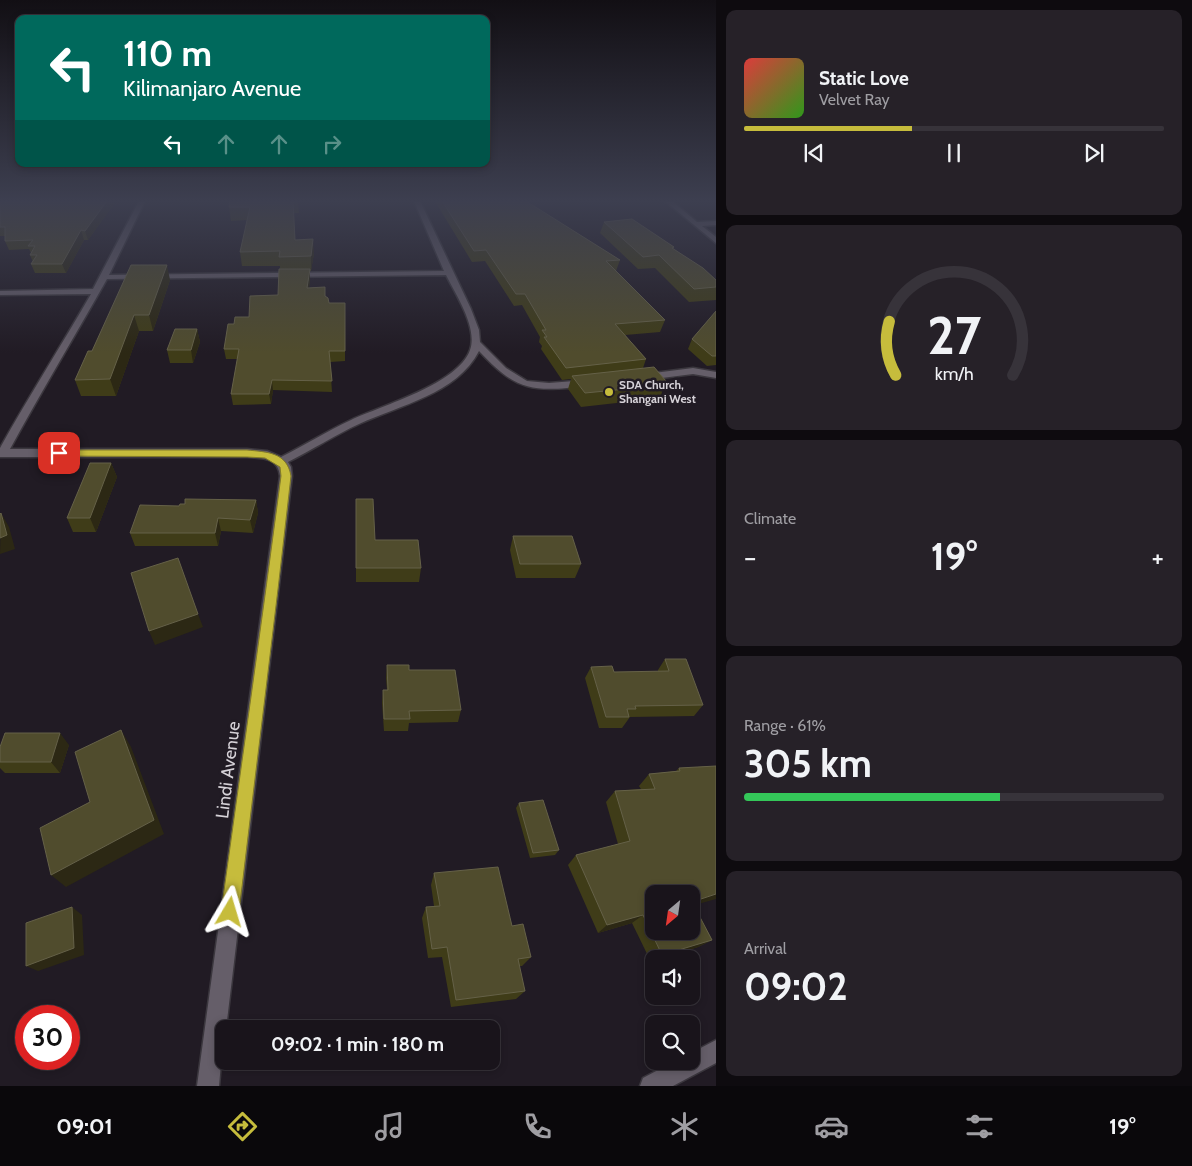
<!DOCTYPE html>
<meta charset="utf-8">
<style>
body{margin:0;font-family:Cabin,sans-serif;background:#262128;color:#f1f3f6;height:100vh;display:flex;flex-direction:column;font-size:19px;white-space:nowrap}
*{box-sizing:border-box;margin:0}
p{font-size:16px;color:#9f9ea3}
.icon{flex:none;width:28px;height:28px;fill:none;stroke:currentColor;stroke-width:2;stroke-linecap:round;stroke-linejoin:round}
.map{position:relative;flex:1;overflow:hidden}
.panel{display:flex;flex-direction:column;gap:10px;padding:10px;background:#0e0b0f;width:476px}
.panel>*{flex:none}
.banner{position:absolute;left:15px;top:15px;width:475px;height:152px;border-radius:10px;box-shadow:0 2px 8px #0003,0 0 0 1px #37333a;background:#00695c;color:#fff;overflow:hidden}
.needle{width:32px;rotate:209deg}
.fabs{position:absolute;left:645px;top:885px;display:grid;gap:10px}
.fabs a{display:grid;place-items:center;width:55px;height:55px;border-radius:10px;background:#19141b;box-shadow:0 2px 8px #0003,0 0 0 1px #37333a;font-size:25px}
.speed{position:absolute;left:15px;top:1005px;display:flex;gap:10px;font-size:25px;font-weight:700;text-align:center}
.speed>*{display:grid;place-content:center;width:65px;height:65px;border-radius:50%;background:#19141b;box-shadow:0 2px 8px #0003,0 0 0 1px #37333a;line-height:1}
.speed .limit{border:8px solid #d22;background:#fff;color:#111}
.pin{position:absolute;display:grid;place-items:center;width:42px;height:42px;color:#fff;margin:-21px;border-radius:10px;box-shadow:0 2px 8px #0006}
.me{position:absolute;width:55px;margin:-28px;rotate:7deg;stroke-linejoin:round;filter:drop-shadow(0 0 4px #0008)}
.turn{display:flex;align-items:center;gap:18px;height:105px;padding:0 25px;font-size:22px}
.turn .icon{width:65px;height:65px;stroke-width:2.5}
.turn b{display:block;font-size:35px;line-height:42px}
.lanes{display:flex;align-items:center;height:48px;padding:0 25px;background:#0003;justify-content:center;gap:25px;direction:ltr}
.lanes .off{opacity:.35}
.big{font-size:38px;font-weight:700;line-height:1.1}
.panel .tile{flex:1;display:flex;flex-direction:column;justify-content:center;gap:8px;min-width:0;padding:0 18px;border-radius:10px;background:#262128}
.panel .dial{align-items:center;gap:0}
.dial svg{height:130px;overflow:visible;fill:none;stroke:#37333a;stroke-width:7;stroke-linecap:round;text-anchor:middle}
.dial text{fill:#f1f3f6;stroke:none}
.song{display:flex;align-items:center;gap:15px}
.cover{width:60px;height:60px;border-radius:8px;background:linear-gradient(135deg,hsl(0 70% 55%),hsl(110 70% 35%))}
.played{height:5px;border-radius:2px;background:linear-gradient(90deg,#c6bc3c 40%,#37333a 40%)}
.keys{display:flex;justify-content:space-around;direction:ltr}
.heat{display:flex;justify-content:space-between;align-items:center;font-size:28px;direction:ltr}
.charge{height:8px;border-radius:4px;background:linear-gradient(90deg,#34c759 61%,#37333a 0)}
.trip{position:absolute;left:215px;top:1020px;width:285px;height:50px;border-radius:10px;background:#19141b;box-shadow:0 2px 8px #0003,0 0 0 1px #37333a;font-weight:700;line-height:50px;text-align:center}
.dock{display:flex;height:80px;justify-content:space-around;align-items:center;background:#0a080b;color:#9f9ea3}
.dock .icon{width:35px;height:35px}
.dock .selected{color:#c6bc3c}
.dock b{font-size:22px;color:#f1f3f6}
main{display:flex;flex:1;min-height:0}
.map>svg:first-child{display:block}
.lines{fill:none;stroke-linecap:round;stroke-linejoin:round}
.street-casing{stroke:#3b373e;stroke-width:3}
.street{fill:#655e69;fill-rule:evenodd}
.wall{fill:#3f3c18}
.shaded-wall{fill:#2c2814}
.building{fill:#504c2d;stroke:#656148;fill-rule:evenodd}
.route{fill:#c6bc3c;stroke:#817a27}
.poi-dot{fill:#c6bc3c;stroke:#211b24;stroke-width:2}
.labels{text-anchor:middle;stroke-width:5;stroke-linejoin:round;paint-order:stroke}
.far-poi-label{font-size:12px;font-weight:bold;fill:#d6d2d8;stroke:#211b24;text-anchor:start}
.near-street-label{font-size:18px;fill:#d6d2d8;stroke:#211b24}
</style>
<main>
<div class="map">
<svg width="716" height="1086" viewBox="0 0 716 1086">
<rect width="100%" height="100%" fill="#211b24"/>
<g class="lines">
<defs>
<path id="street" d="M139,201H145L109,275L444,271L414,201H420L471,309L479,330L480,342L506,368L527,381L549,383L587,380L592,383L587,386C533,392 517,392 479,351C457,394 400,405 359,424C335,435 312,450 288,462L291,467L292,476L226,1029H224L219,1086H197L280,476C278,457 263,458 247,457H0V448C29,396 61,346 91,294L0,295V291L93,289ZM446,275C456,295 478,328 470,350C458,384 383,405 351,420C327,431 305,445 281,457L267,451L247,449H10C41,392 75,336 107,279Z
M665,201H672L697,222L716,221V225L702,226L716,237V243Z
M693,368L716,372V378L693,374L646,380L641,377L646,374Z
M716,1040V1063L673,1086H640L643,1078L675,1061H691V1053Z"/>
</defs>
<use href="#street" class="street-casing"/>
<use href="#street" class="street"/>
</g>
<path class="wall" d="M0,201H116L88,240H84L66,273H35L31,264L33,262L30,255L31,253L29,249L9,250L5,241V236H0Z
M230,201H298L299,213H294L295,240L314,253L311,271H310V278L309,288L325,296L329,303H345V361L330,362L332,392L273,390L271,404L233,405L231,394L238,359H226L224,349L234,324L249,317L278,295L280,269V266H242L240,252L247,220L231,221L229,207Z
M436,201H526L620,260L616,271L665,320L660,332L625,335L646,359L643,368L666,381L661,395H653L652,399L581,407L568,389L571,379L562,380L541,349L542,346L539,342L540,337L522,305L514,306L485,261L472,262L436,203Z
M604,222L674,247V249L716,280V300L689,302L655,268L638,269L600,233Z
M170,280L153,331H139L116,396H81L75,380L92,351Z
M716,311V365L707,366L688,349L692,339Z
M197,329L200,342L193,363H170L167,350Z
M111,463L117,477L96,532H73L67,518Z
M356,499L375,540L421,568L419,582H356Z
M256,500L258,513L253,533L221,531L218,546H135L130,533L179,506L185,504Z
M513,536L581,564L575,578H516L510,550Z
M665,659L703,705L694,716L630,717L622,728H599L585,678L591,667L614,672H658V670Z
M387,665L409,670L461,710L458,722L409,723L408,731H384L382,703L383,690H387L386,678Z
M69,745L60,773H5L0,768V747Z
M716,766L694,905L712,940L698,947L660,959H654V961L651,962L632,923L598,933L568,865L576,855L618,844L606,802L615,791L641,789L639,786L649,774L676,771L679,768Z
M519,803L559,850L555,855L530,858L516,808Z
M434,873L512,926L531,957L522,966H519L525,991L516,999L451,1007L442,957L428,958L422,918L426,907L434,906L431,885Z"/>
<path class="shaded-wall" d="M107,201H116L88,240L85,231Z
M81,230L84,240L66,273L62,264Z
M313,239L314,253L311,271V256Z
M167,265L170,280L153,331L149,315Z
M310,269V278L308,297L307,288Z
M134,315L139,331L116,396L110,379Z
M197,329L200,342L193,363L191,350Z
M272,380L273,390L271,404L269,394Z
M111,463L117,477L96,532L90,518Z
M256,500L258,513L253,533L250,520Z
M1,513L9,527L15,549L0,554Z
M218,518L221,531L218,546L215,533Z
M198,614L203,627L155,645L149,631Z
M121,730L131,747L164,834L66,887L51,875L154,820Z
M60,733L69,745L60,773L51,762Z
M716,894V899L691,906V902Z
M72,907L82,915L84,955L38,971L26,966Z
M643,915L632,923L598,933L607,925Z
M712,940L698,947L660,959H656L662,955Z"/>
<path class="building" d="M0,201H107L85,231L81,230L62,264H31L37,255H30L35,246H28L33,240L5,241V227H0Z
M230,201H293L295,240L313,239L311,256L279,257L280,251L240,252L250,207H229Z
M442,201H526L620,260L606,261L665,320L615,324L646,359L566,368L544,337H547L542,330H546L525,294H516L486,250L474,251Z
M632,219L674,247L672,248L703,268L716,280V287L694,289L659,255L643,257L604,222Z
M131,265H167L149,315H134L110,379L75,380L88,351H92Z
M279,269H310L307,288L325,287V296L328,298L329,303H345V351H329L332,381L272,380L269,394H231L239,349H224L228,324H234L235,317H249L250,296L278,295Z
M716,311V356H712L692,339Z
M175,329H197L191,350H167Z
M654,367L666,381L654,382L657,386L585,393L572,376Z
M90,463H111L90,518H67Z
M185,499L256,500L250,520L218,518L215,533H130L140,505L179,506L180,504H185Z
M356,499H373L375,540H418L421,568H356Z
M1,513L7,535L0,538V514Z
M513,536H572L581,564H520Z
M178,558L198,614L149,631L131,573Z
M665,659H686L703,705L635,706L636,709H627L629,717H606L591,667L612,666L614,672L669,671Z
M387,665H409V670H455L461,710L409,711L410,719H384L383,690H388Z
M121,730L154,820L51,875L40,828L90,802L75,752Z
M5,733H60L51,762H0V747Z
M716,766V894L692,902L712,940L662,955L643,915L607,925L576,855L630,841L615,791L655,789L649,774L680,771L679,768ZM654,894H691V931H654Z
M543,800L559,850L533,853L519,803Z
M498,867L512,926L523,924L531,957L518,959L525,991L456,1000L447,947L432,949L426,907L440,906L434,873Z
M72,907L74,948L26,966V923Z"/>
<linearGradient id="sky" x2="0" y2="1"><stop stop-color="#120f14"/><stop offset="0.57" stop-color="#3d3f50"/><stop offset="1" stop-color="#3d3f50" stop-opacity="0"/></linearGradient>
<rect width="716" height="353" fill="url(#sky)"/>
<path class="route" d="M59,450H247C267,452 287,452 291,476C275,621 256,767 239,912L236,918L230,921L224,918L221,912C241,767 262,621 281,476L280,467L265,458L247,457L55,456V451Z"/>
<circle class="poi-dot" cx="609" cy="392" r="5"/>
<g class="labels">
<g class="far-poi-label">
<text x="619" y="389">SDA Church,<tspan x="619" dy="14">Shangani West</tspan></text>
</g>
<g class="near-street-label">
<text transform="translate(228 770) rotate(-83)" y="6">Lindi Avenue</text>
</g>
</g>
</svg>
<div class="fabs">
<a><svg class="needle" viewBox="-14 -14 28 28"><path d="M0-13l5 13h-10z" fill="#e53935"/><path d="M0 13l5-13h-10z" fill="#9f9ea3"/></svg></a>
<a><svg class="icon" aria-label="sound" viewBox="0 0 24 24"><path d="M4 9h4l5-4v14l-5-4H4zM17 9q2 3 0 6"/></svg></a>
<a><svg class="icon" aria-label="search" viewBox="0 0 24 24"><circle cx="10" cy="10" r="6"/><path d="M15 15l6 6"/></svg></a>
</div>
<div class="speed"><div class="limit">30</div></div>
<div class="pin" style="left:59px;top:453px;background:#d93025"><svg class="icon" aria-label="arrive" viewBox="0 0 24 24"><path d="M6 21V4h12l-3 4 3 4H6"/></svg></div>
<svg class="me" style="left:230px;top:912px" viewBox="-20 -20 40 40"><path d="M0-17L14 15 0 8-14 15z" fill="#c6bc3c" stroke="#fff" stroke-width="4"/></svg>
<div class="trip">09:02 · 1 min · 180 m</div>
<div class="banner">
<div class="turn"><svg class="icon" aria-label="left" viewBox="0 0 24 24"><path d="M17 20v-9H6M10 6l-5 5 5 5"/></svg><div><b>110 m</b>Kilimanjaro Avenue</div></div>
<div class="lanes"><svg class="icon" aria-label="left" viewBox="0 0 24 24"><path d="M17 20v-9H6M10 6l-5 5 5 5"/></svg><svg class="icon off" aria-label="ahead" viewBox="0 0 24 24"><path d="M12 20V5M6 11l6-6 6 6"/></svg><svg class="icon off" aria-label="ahead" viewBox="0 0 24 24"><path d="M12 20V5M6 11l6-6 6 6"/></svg><svg class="icon off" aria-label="right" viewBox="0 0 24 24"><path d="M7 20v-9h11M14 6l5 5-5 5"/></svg></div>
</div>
</div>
<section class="panel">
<div class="tile">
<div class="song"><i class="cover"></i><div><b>Static Love</b><p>Velvet Ray</p></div></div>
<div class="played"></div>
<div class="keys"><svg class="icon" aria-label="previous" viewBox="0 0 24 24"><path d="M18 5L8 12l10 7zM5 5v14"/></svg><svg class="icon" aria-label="pause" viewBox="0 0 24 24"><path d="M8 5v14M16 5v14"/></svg><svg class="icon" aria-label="next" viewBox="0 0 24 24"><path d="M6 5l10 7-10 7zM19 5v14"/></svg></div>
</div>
<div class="tile dial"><svg viewBox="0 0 100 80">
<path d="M14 69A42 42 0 1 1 86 69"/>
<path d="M14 69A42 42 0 0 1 10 36" stroke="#c6bc3c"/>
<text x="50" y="56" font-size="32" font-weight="700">27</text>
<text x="50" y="72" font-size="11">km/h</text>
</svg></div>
<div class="tile"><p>Climate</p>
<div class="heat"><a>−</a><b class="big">19°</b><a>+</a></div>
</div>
<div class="tile"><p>Range · 61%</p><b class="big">305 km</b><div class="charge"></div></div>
<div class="tile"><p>Arrival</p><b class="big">09:02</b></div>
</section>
</main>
<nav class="dock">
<b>09:01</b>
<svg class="icon selected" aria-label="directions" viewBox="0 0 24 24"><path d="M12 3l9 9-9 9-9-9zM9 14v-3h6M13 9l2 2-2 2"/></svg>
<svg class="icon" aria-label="music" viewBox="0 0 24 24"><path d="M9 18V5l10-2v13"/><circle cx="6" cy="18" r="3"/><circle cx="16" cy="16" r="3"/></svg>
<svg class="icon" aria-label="phone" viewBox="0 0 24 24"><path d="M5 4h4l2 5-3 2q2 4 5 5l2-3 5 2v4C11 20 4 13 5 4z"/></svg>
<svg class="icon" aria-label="climate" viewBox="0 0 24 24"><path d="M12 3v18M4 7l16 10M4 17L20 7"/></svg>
<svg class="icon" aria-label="car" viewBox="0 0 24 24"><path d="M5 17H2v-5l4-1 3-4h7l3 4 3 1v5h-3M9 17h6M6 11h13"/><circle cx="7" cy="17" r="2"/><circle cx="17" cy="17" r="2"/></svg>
<svg class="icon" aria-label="filters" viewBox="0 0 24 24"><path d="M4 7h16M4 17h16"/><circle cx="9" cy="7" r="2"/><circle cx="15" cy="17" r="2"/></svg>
<b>19°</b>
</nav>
